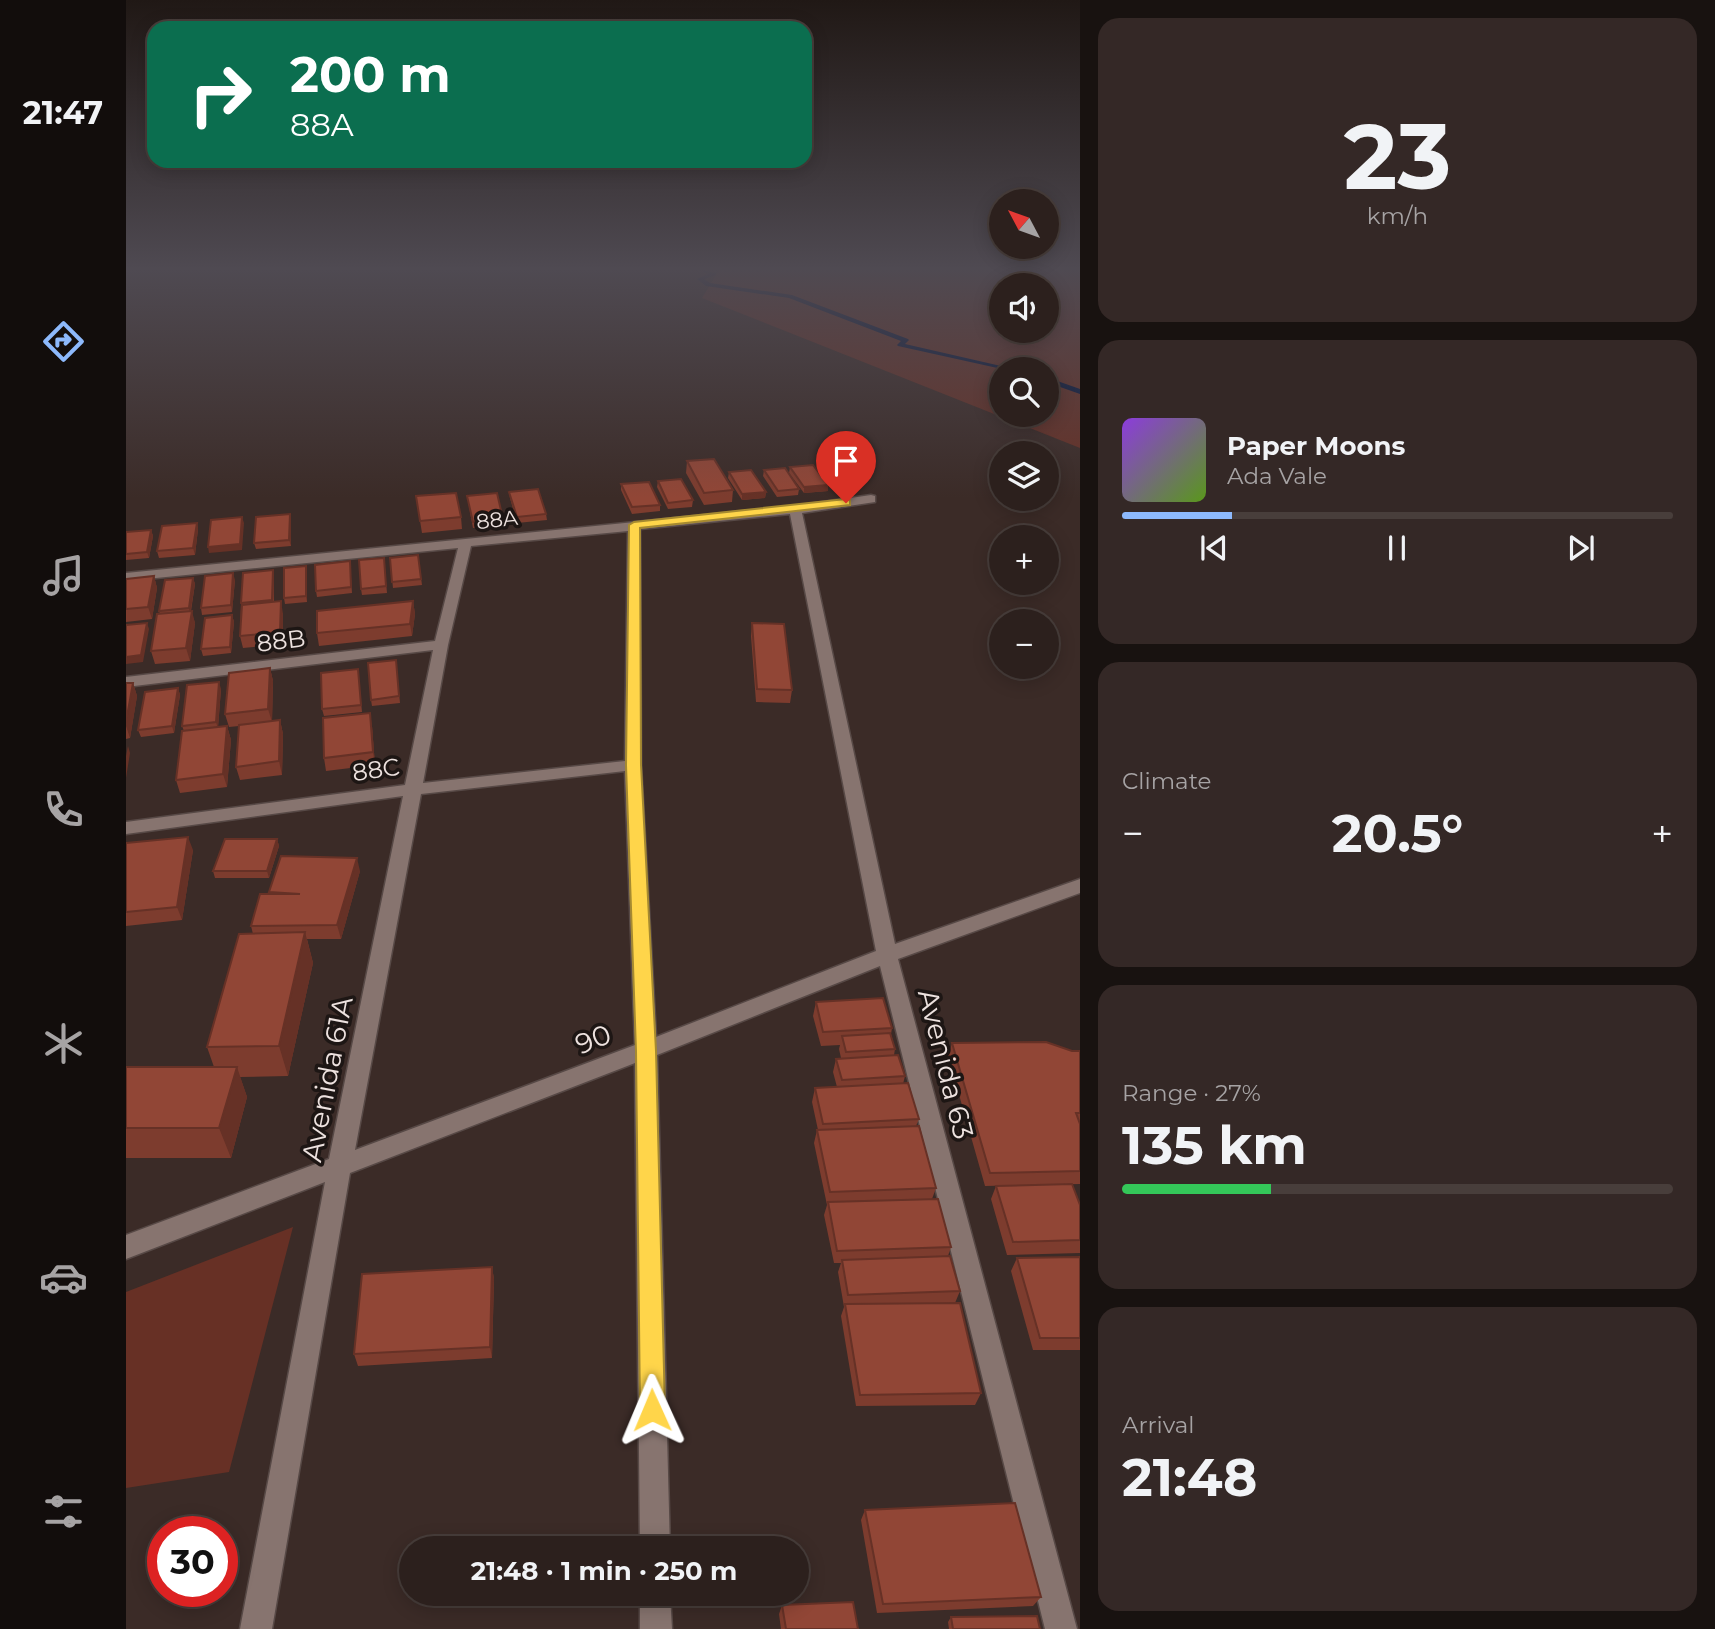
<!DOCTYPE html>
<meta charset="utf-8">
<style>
body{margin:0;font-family:Montserrat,sans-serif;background:#342826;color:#f1f3f6;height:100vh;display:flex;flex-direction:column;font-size:26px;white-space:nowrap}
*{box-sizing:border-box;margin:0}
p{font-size:23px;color:#a6a3a4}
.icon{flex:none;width:38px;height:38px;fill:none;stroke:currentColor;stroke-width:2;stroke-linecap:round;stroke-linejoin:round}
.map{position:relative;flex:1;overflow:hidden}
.side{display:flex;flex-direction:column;gap:18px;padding:18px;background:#181210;width:635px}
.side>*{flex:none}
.hud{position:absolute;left:21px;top:21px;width:665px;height:147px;border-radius:21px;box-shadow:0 4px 18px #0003,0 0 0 2px #483e3b;background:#0b6e4f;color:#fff;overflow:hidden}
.needle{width:46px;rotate:311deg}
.fabs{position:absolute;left:863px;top:189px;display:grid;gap:14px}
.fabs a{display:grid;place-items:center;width:70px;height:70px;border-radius:50%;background:#2c201d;box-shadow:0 4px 18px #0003,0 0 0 2px #483e3b;font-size:35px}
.speed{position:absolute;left:21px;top:1516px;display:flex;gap:14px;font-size:35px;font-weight:700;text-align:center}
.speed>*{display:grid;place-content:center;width:91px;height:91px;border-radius:50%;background:#2c201d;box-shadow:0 4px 18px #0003,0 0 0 2px #483e3b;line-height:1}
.speed .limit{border:10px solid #d22;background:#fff;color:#111}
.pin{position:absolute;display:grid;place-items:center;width:60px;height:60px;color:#fff;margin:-72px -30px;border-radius:50% 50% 50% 0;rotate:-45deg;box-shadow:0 0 7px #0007}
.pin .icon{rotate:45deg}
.me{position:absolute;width:77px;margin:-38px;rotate:359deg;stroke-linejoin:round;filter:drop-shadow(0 0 5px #0008)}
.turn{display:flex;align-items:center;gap:24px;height:147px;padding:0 28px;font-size:32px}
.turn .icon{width:91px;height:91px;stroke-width:2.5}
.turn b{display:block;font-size:49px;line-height:60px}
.big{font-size:52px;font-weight:700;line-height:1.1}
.side .tile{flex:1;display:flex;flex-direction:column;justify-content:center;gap:10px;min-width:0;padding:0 24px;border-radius:21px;background:#342826}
.side .dial{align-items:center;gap:0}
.dial b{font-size:91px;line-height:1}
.song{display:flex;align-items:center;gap:21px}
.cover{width:84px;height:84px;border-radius:10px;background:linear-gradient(135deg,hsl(270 70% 55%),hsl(90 70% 35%))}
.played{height:7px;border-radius:4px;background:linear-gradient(90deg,#8db9fc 20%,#483e3b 20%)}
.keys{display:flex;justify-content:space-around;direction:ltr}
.heat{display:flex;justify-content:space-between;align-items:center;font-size:38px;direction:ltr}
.charge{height:10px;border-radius:5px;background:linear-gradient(90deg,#34c759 27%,#483e3b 0)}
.trip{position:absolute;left:273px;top:1536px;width:410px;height:70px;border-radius:35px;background:#2c201d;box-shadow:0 4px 18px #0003,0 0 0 2px #483e3b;font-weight:700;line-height:70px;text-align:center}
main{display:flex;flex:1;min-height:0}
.menu{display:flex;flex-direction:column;width:126px;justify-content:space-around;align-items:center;background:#120d0c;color:#a6a3a4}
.menu .icon{width:49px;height:49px}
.menu .active{color:#8db9fc}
.menu b{font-size:32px;color:#f1f3f6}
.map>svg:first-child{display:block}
.green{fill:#673025;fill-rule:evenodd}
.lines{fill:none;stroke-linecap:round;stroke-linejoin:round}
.stream{fill:#00133c;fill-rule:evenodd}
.minor-casing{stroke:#574946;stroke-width:3}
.minor{fill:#87746f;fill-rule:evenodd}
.wall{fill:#7d3c2e}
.shaded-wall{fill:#663126}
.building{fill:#914636;stroke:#663126;stroke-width:2}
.route{fill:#ffd54a;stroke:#a68a30;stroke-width:2}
.labels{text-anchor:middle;stroke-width:7;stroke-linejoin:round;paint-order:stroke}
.far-street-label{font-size:21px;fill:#ede2df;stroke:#1d1614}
.street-label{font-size:24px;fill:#ede2df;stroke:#1d1614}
.near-street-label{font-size:28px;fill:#ede2df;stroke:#1d1614}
</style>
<main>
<nav class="menu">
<b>21:47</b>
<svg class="icon active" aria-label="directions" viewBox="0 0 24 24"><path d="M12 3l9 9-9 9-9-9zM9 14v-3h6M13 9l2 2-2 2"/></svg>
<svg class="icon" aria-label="music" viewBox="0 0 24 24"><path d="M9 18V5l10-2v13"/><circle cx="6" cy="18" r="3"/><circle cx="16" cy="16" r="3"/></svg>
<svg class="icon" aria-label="phone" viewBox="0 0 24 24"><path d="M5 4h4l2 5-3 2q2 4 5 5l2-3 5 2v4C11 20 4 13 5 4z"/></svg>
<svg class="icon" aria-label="climate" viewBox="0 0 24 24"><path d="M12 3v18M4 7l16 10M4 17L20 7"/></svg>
<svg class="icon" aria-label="car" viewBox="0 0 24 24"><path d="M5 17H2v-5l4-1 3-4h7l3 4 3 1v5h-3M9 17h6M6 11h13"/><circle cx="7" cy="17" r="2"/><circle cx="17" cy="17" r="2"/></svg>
<svg class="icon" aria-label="filters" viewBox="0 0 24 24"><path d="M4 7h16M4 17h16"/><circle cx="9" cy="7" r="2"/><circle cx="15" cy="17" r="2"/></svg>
</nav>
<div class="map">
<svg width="954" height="1629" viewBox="0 0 954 1629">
<rect width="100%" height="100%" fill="#3b2b27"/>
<path class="green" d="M593,270H954V448L576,298ZM875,285H920V331H875ZM875,369H920V415H875Z
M167,1227L103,1472L0,1488V1292Z"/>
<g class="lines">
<path class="stream" d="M574,270L590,273V275L578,279L584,283L666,295L782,339L783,340L779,344L888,369H876L772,346L771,345L775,341L663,298L580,286L571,279L582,274Z
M920,377L954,389V394L920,382Z"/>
<defs>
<path id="minor" d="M745,495L749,496V502L676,513L769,944L954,879V893L772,959L951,1629H919L754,966L531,1055L544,1549H514L509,1063L224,1173L146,1629H114L199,1182L0,1259V1235L203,1159L277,796L0,834V822L279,785L307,650L0,687V677L309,641L332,548L0,581V573L669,506ZM664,514L750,951L530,1037L515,765L514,529ZM502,531L499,761L297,783L322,645L345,546ZM499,771L509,1045L229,1150L295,794Z
M514,1594H544L546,1629H514Z"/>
</defs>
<use href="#minor" class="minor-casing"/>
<use href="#minor" class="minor"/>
</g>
<path class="wall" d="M561,461L607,490L606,502L578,505L560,473Z
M664,467L702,485V491L678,493L663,473Z
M638,470L673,489L672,495L651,497L637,476Z
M603,472L640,492L639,498L616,500L602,478Z
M532,481L567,500L566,507L542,509L531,487Z
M495,484L534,505V511L506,514L495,490Z
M383,492L420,514L421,520L391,523L384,498Z
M290,496L335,517L336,529L296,533Z
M341,496L377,519L378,525L347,528Z
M164,514L165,520V546L130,549L128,543Z
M71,523L72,529L69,555L33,558L31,551Z
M25,530L27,536L23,558L0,560V532Z
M292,555L296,585L267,588L264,558Z
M258,558L261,593L236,595L235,589Z
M224,561L226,593L191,597L190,591Z
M147,570L148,576V602L157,614V644L117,648L114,636L115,603Z
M181,572V602L159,604L158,598Z
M28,576L31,588L26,619L0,622V579Z
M67,578L69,584L65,611L69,623L64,661L29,664L25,651L34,614L33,611Z
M109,580L106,612L76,615L75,608Z
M287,601L289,614L286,636L193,646L191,633Z
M106,615L108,622L105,653L77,656L75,649Z
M626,623L666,690L664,703L630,702L625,636Z
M270,660L274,703L246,706L245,700Z
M144,668L147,681L146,721L154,720L157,734L156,775L114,780L110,767L113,726L103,727L99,714Z
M232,669L236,712L198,716L196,709Z
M0,683H7L11,696L4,738L0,739Z
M52,688L54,695L48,733L15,737L12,730Z
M95,689L92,727L101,726L105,740L101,787L54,793L50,780L58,731L56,726Z
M246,726L249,765L200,771L198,758Z
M151,839L153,846L143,878H89L87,871Z
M0,843L67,850L56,920L0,926Z
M234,871L215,939H181L187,963L162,1076L114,1077L121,1097L105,1158H0V1067H88L81,1047L127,934L125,926L143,894V892Z
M690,1002L766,1028L765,1034L769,1049L768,1055L779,1076L777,1084L793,1119L790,1126L810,1188L806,1199L825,1247L822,1256L834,1291L829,1303L855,1393L849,1405L730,1406L715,1316L718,1307L712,1272L715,1263H708L698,1215L701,1205L688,1143L691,1130H692L686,1102L689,1088L711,1087L707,1072L710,1059L715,1058L713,1049L714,1045L695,1046L687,1016Z
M826,1043L954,1051V1184L859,1186L822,1056Z
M870,1186L954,1205V1253L881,1255L865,1199Z
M954,1257V1350H907L885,1271L891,1258Z
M366,1267L368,1279L366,1358L232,1366L228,1354Z
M739,1510L915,1597L907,1606L751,1613L735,1520Z
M656,1605L732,1629H655L653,1614Z
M825,1617L914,1629H823L822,1622Z"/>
<path class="shaded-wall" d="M702,485V491L678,493V487Z
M640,492L639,498L616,500V494Z
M164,514L165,520V546L163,540Z
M116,517L118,523L116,550L83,553L82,547Z
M71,523L72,529L69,555L67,548Z
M25,530L27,536L23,558L21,552Z
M180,566L181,572V602L180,596Z
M147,570L148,576L147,607L146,600Z
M107,573L109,580L106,612L105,605Z
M28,576L31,588L26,619L22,607Z
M67,578L69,584L64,615L63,608Z
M155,601L157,614V644L154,632Z
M287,601L289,614L286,636L284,624Z
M66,611L69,623L64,661L60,648Z
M106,615L108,622L105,653L104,647Z
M21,623L23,629L17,662L0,664V657Z
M144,668L147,681L146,722L142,709Z
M93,682L95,689L92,729L90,722Z
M7,683L11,696L4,738L0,726V722Z
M52,688L54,695L48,733L46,726Z
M244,713L246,726L249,765L247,752Z
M154,720L157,734L156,775L153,761Z
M101,726L105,740L101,787L97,774Z
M2,746L4,753L0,778V756Z
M62,837L67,850L56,920L51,907Z
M151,839L153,846L143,878L141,871Z
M231,858L234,871L215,939L211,925Z
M179,932L187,963L162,1076L153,1046Z
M111,1067L121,1097L105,1158L93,1128Z
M366,1267L368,1279L366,1358L364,1347Z"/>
<path class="building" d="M588,459L607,490L578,493L561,461Z
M687,465L702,485L678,487L664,467Z
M659,468L673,489L652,491L638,470Z
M625,470L640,492L616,494L603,472Z
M555,479L567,500L542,503L532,481Z
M523,482L534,505L506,507L495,484Z
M412,489L420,514L391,517L383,492Z
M330,493L335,517L294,521L290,496Z
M371,493L377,519L347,522L341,496Z
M164,514L163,540L128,543L130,517Z
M116,517L114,544L82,547L85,520Z
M71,523L67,548L31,551L36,526Z
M25,530L21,552L0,554V532Z
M292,555L295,579L266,582L264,558Z
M258,558L260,586L235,589L233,560Z
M224,561L225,587L190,591L189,565Z
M180,566V596L158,598V568Z
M147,570L146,600L115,603L117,573Z
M107,573L105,605L75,608L79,576Z
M28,576L22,607L0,609V579Z
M67,578L63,608L33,611L39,580Z
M155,601L154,632L114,636L116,605Z
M287,601L284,624L191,633V611Z
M66,611L60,648L25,651L31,614Z
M106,615L104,647L75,649L79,618Z
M21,623L15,655L0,657V625Z
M626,623L658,624L666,690L631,689Z
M270,660L273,696L245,700L242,663Z
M144,668L142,709L99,714L103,673Z
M232,669L235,705L196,709L195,673Z
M93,682L90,722L56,726L61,685Z
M0,683H7L0,722Z
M52,688L46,726L12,730L19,692Z
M244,713L247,752L198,758L197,718Z
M154,720L153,761L110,767L113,725Z
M101,726L97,774L50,780L56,731Z
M62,837L51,907L0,912V843Z
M99,839H151L141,871H87Z
M155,856L231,858L211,925L125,926L134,894H174L143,892Z
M179,932L153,1046L81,1047L113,934Z
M757,998L766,1028L697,1032L690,1002Z
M764,1033L769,1049L720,1052L716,1036Z
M920,1042L946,1051H954V1113H950L954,1124V1171L864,1173L826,1043Z
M772,1055L779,1076L716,1080L710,1059Z
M0,1067H111L93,1128H0Z
M782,1083L793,1119L697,1124L689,1088Z
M793,1126L810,1188L704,1192L691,1130Z
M946,1184L954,1205V1240L887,1242L870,1186Z
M812,1199L825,1247L711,1251L702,1202Z
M824,1256L834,1291L722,1295L716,1260Z
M954,1257V1338H914L891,1258Z
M366,1267L364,1347L228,1354L236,1274Z
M834,1303L855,1393L734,1395L719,1304Z
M889,1503L915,1597L757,1604L739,1510Z
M727,1602L732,1629H660L656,1605Z
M911,1616L914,1629H827L825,1617Z"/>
<linearGradient id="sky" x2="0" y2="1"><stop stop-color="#201815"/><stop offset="0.54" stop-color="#4f4a52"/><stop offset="1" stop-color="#4f4a52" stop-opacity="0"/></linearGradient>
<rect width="954" height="498" fill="url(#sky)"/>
<path class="route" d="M720,499L724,500V505L514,528L515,765L530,1051L539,1410L535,1419L526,1423L517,1419L514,1410L510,1051L500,765L503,525L508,522Z"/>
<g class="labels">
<g class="far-street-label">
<text transform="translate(371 520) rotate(-6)" y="7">88A</text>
</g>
<g class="street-label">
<text transform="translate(155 641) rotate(-7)" y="8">88B</text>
<text transform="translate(250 770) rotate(-8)" y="8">88C</text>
</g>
<g class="near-street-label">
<text transform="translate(467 1039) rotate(-21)" y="10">90</text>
<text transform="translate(820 1064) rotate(76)" y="10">Avenida 63</text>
<text transform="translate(201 1079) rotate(-79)" y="10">Avenida 61A</text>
</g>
</g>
</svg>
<div class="fabs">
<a><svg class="needle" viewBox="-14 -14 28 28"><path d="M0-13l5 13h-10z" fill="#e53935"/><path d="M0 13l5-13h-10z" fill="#a6a3a4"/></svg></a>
<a><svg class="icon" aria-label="sound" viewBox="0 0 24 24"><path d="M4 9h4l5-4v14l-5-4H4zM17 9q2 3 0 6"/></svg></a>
<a><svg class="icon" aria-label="search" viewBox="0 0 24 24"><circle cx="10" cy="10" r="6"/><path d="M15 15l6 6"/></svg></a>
<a><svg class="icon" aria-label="layers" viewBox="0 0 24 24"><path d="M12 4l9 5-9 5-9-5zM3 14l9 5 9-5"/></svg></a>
<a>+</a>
<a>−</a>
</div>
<div class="speed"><div class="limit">30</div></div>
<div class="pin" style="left:720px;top:503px;background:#d93025"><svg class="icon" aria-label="arrive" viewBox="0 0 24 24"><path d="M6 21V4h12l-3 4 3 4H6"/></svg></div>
<svg class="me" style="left:526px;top:1410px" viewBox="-20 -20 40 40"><path d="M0-17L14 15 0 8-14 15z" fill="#ffd54a" stroke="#fff" stroke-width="4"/></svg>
<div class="trip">21:48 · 1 min · 250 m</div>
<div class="hud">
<div class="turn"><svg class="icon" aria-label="right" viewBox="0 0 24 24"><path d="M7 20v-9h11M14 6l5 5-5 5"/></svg><div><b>200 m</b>88A</div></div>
</div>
</div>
<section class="side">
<div class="tile dial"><b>23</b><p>km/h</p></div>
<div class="tile">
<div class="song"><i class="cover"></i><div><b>Paper Moons</b><p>Ada Vale</p></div></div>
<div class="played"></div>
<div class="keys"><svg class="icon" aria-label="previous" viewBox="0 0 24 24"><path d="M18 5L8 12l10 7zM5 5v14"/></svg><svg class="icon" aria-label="pause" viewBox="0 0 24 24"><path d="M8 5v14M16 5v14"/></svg><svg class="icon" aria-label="next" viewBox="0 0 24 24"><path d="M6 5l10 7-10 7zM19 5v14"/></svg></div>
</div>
<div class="tile"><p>Climate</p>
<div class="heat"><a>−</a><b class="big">20.5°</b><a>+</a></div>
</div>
<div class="tile"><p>Range · 27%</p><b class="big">135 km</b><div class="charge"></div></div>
<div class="tile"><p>Arrival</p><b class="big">21:48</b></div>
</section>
</main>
